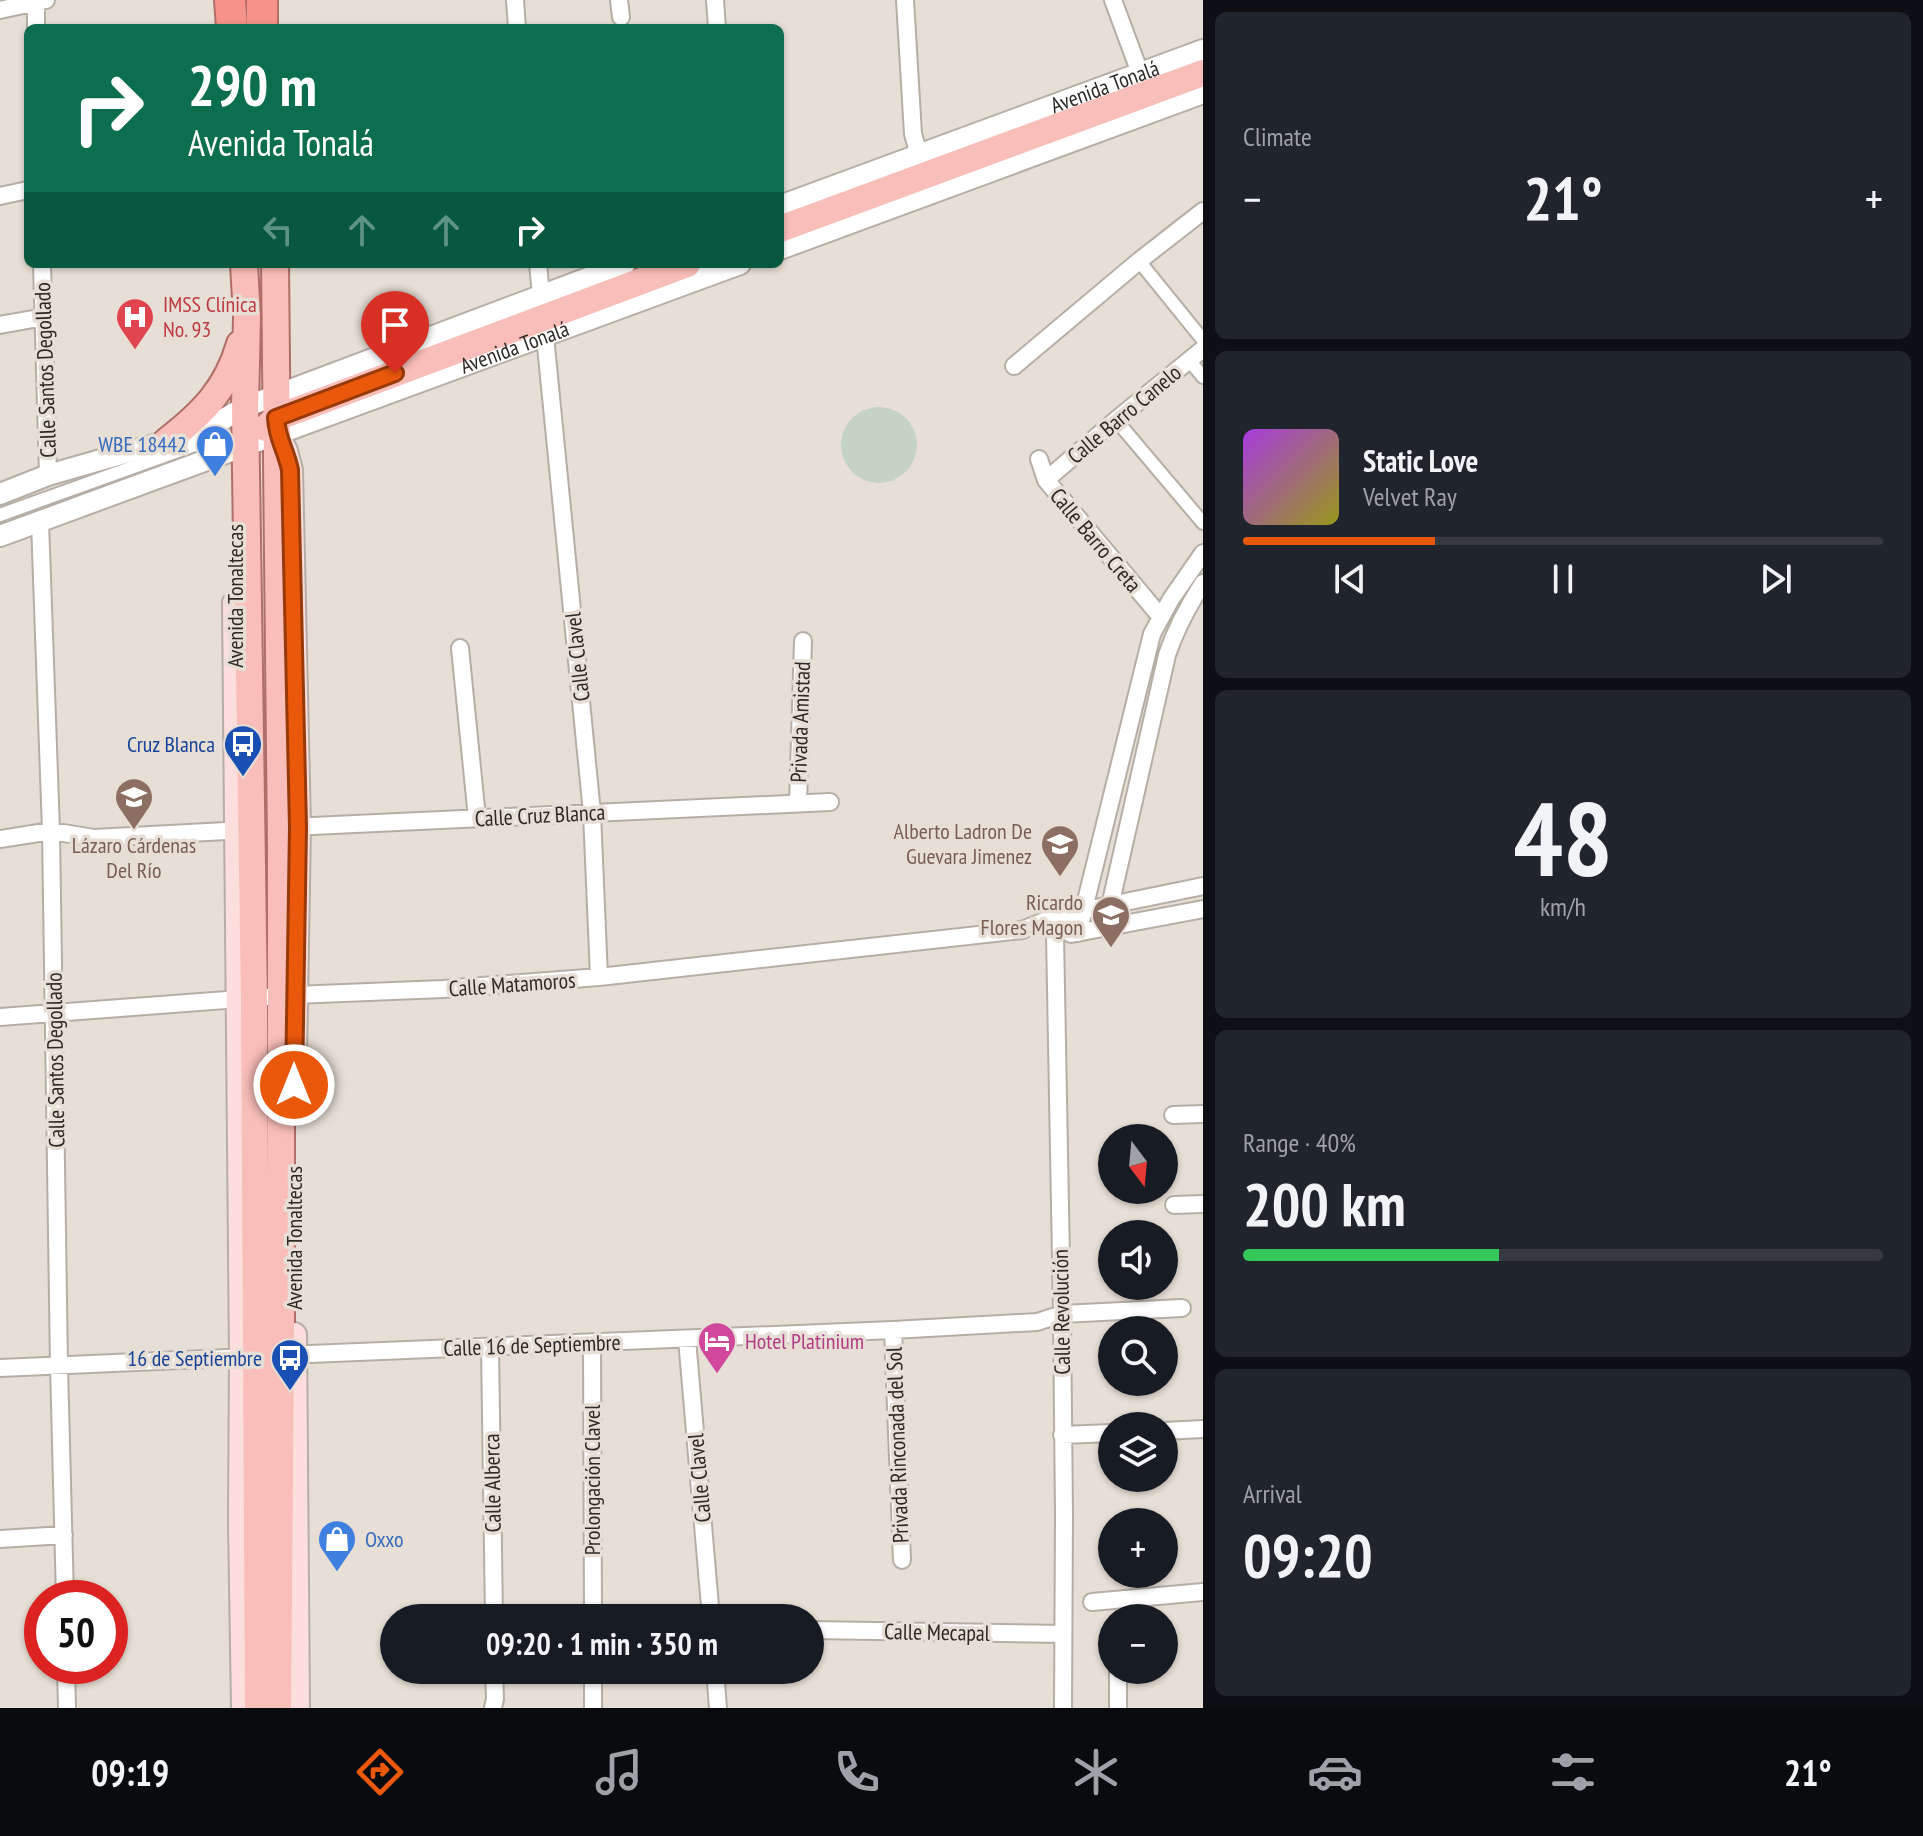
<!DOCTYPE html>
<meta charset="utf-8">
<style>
body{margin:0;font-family:"PT Sans Narrow",sans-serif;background:#20242c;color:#f1f3f6;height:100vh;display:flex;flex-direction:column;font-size:30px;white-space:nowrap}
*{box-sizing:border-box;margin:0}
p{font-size:26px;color:#9ea1a6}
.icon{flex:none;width:44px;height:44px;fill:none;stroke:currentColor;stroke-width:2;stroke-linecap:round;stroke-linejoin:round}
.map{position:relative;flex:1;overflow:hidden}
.drawer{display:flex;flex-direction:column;gap:12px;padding:12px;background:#0d0f14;width:720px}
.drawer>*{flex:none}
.top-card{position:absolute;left:24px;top:24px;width:760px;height:244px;border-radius:12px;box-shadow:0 2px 6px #0004;background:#0b6e4f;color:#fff;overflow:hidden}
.needle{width:52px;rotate:164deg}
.fabs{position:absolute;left:1098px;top:1124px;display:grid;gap:16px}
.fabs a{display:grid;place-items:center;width:80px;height:80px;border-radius:50%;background:#171b24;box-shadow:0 2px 6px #0004;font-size:40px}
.speed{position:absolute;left:24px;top:1580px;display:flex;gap:16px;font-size:40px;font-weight:700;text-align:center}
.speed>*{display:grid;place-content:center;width:104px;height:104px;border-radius:50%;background:#171b24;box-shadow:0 2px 6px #0004;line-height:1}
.speed .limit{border:12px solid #d22;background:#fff;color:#111}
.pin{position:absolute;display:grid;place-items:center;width:68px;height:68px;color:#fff;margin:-82px -34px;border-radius:50% 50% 50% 0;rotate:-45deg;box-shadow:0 0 8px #0007}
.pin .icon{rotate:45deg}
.me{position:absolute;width:88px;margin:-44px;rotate:0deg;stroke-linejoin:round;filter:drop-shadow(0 0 6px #0008)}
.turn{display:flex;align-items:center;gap:28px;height:168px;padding:0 32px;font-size:36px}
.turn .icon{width:104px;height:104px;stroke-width:2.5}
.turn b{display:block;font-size:56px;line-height:68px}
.lanes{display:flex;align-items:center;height:76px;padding:0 32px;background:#0003;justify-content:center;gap:40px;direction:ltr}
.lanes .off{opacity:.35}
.big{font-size:60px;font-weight:700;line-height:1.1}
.drawer .card{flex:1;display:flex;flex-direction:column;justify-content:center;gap:12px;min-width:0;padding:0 28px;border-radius:12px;background:#20242c}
.drawer .dial{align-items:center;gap:0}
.dial b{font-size:104px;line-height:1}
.song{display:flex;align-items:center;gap:24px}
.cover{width:96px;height:96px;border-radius:12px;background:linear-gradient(135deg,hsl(280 70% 55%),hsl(60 70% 35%))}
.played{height:8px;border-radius:4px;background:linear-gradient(90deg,#ea580c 30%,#363941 30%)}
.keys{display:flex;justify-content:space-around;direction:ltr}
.heat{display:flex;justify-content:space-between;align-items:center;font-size:44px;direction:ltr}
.charge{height:12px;border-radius:6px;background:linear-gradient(90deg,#34c759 40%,#363941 0)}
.trip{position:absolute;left:380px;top:1604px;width:444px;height:80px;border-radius:40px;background:#171b24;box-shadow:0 2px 6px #0004;font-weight:700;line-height:80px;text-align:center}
.tabs{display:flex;height:128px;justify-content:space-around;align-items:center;background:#090b0e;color:#9ea1a6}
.tabs .icon{width:56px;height:56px}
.tabs .selected{color:#ea580c}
.tabs b{font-size:36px;color:#f1f3f6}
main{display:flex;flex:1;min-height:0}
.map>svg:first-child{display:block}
.pitch{fill:#c4d3c3}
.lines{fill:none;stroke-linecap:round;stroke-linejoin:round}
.pedestrian-casing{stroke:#b6aea5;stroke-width:16}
.minor-casing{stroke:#b6aea5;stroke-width:20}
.tertiary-casing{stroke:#b6aea5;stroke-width:24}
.secondary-casing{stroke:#b6aea5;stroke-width:28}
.primary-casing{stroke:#af6e68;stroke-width:30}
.motorway-casing{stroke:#af6e68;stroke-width:34}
.pedestrian{stroke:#fff;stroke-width:12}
.minor{stroke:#fff;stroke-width:16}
.tertiary{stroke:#fff;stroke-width:20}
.secondary{stroke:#fcdfdc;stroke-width:24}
.primary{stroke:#f9beb9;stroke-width:26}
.motorway{stroke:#f5938b;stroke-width:30}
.route-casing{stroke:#983908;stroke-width:20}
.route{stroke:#ea580c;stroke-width:14}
.labels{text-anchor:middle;stroke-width:7;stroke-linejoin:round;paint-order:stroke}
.street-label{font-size:22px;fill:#2d2a26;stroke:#e7ded5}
.health-label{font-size:22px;fill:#be3a42;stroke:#e7ded5;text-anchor:start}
.shop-label{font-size:22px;fill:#366cbe;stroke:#e7ded5;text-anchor:end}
.transit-label{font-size:22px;fill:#164399;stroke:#e7ded5;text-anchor:end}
.education-label{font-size:22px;fill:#785e54;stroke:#e7ded5;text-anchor:end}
.hotel-label{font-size:22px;fill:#b23c85;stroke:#e7ded5;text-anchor:start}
</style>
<main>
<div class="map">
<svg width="1203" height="1708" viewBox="0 0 1203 1708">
<rect width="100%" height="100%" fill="#e7ded5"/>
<path class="pitch" d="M841 445a38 38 0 1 1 76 0a38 38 0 1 1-76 0Z"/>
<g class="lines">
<defs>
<path id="pedestrian" d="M1139,261L1203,340
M1189,360L1203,377
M1116,420L1203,523
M0,515L214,438"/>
<path id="minor" d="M515,0L517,28
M619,0L621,17
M715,0L717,28
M905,0L913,134L919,155
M1113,0L1140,73
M36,2V28
M0,10L46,0
M0,196L28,190
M42,264L48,475
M538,264L541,295
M0,325L44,317
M545,336L592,813L599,977
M1014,366L1139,261L1203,211
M1039,459L1046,480L1160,616
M1046,480L1116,420L1203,349
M40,522L51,831L59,1366L65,1598
M460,648L477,818
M798,803L803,641
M291,827L830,802
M0,839L51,831L94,838L245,830
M1057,916L1055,935L1062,1314L1064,1515L1063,1708
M1105,928L1167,655C1176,628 1188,606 1203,583
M1078,933L1152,634L1171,599L1203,553
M1071,934L1203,909
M0,1017L294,995L443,989L599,977L1022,930L1057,916L1203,886
M1173,1115L1203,1114
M1174,1205L1203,1204
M893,1330L902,1560
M687,1339L711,1618
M592,1343L593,1618
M490,1347L494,1618
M285,1355L893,1330L1037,1322L1062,1314L1182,1308
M0,1368L250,1357
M1164,1431L1203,1429
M1062,1435L1112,1433
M0,1539L64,1535
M1092,1602L1203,1592
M810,1630L1063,1634
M66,1666L67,1708
M593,1670V1708
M715,1670L718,1708
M493,1708L495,1699L494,1670
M1118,1708V1670"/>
<g id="tertiary">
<path id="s1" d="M780,206L1203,50"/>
<path d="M780,249L1203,93"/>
<path d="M0,494L48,475L167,441L211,426L245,407L625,264"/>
<path id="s2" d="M0,536L740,264"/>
</g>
<path id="secondary" d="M278,438L285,451L290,470L298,827L294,1058
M235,603L242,1358L241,1521L244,1708
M294,1335L297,1708"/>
<path id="primary" d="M780,229L1203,73
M244,264L247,317L245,407L254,999L258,1708
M275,264L281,847V1356L278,1708
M266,428L276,418L687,264
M167,441C203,413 227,389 240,344"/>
<path id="motorway" d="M230,0L232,28
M262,0V28"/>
</defs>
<use href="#pedestrian" class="pedestrian-casing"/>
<use href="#minor" class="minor-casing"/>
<use href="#tertiary" class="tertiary-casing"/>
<use href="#secondary" class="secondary-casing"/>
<use href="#primary" class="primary-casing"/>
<use href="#motorway" class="motorway-casing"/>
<use href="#pedestrian" class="pedestrian"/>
<use href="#minor" class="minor"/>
<use href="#tertiary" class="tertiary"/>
<use href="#secondary" class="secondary"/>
<use href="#primary" class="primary"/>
<use href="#motorway" class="motorway"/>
</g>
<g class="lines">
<defs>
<path id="route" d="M294,1085L298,827L290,470C286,450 277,439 276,418L395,373"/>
</defs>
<use href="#route" class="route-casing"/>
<use href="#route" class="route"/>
</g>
<defs>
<symbol id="hospital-pin" viewBox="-11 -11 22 30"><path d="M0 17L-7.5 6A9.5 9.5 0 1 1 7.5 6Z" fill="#e0444e" stroke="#e7ded5"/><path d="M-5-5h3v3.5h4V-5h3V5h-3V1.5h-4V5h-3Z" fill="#fff"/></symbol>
<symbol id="shop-pin" viewBox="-11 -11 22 30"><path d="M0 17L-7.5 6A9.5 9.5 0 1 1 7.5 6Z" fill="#3f7fe0" stroke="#e7ded5"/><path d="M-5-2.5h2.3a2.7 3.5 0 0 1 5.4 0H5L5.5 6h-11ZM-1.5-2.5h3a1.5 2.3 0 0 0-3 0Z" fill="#fff"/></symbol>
<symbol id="bus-pin" viewBox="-11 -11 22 30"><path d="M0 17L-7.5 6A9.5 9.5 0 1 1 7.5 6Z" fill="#1a4fb4" stroke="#e7ded5"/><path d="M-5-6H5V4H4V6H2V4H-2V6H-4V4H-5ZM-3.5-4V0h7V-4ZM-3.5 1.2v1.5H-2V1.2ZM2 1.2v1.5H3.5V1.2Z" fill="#fff"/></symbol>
<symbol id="school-pin" viewBox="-11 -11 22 30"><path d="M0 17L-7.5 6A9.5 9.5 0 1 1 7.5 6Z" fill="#8d6e63" stroke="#e7ded5"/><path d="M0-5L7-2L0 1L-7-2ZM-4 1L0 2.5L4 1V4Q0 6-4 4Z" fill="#fff"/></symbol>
<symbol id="hotel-pin" viewBox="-11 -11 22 30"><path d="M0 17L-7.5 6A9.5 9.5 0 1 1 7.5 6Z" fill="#d1479c" stroke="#e7ded5"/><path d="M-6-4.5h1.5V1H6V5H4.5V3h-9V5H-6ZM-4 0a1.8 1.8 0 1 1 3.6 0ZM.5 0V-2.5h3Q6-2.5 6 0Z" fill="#fff"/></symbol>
</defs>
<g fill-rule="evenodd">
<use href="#hospital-pin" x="113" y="295" width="44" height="60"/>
<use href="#shop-pin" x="193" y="422" width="44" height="60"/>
<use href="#bus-pin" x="221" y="722" width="44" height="60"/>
<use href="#school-pin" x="112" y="775" width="44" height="60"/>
<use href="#school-pin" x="1038" y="822" width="44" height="60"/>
<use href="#school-pin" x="1089" y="893" width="44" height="60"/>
<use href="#hotel-pin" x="695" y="1319" width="44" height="60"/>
<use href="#bus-pin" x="268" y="1336" width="44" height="60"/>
<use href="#shop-pin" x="315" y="1517" width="44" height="60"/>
</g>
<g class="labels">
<g class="street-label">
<text dy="8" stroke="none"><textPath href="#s1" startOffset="346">Avenida Tonalá</textPath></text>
<text dy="8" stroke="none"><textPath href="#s2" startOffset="548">Avenida Tonalá</textPath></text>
<text transform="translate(45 370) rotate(-92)" y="8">Calle Santos Degollado</text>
<text transform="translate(1124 414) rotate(-40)" y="8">Calle Barro Canelo</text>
<text transform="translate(1096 540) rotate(50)" y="8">Calle Barro Creta</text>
<text transform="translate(235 596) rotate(-90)" y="8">Avenida Tonaltecas</text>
<text transform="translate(577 657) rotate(-96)" y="8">Calle Clavel</text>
<text transform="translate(800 722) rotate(-88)" y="8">Privada Amistad</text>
<text transform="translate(540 815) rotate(-3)" y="8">Calle Cruz Blanca</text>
<text transform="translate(512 984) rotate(-4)" y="8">Calle Matamoros</text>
<text transform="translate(55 1060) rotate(-91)" y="8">Calle Santos Degollado</text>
<text transform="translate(294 1238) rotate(-90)" y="8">Avenida Tonaltecas</text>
<text transform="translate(1061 1312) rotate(-91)" y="8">Calle Revolución</text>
<text transform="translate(532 1345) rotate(-2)" y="8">Calle 16 de Septiembre</text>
<text transform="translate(897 1445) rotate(-92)" y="8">Privada Rinconada del Sol</text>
<text transform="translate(699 1478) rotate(-95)" y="8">Calle Clavel</text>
<text transform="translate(592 1480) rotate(-90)" y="8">Prolongación Clavel</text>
<text transform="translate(492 1483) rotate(-91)" y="8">Calle Alberca</text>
<text transform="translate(937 1632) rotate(1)" y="8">Calle Mecapal</text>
</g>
<g class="health-label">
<text x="163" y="312">IMSS Clínica<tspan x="163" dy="25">No. 93</tspan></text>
</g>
<g class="shop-label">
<text x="187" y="452">WBE 18442</text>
<text x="365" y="1547" text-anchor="start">Oxxo</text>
</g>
<g class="transit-label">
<text x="215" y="752">Cruz Blanca</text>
<text x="262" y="1366">16 de Septiembre</text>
</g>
<g class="education-label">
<text x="1032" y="839">Alberto Ladron De<tspan x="1032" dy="25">Guevara Jimenez</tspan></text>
<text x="134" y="853" text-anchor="middle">Lázaro Cárdenas<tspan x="134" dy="25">Del Río</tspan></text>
<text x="1083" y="910">Ricardo<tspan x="1083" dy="25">Flores Magon</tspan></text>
</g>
<g class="hotel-label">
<text x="745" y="1349">Hotel Platinium</text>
</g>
</g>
</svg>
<div class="fabs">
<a><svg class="needle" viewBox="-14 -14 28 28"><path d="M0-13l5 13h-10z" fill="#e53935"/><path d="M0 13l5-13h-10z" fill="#9ea1a6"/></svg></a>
<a><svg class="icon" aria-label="sound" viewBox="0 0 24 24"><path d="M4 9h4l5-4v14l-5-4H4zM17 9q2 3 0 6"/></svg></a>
<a><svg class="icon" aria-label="search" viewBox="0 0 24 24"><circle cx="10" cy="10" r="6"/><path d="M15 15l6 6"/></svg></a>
<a><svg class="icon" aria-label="layers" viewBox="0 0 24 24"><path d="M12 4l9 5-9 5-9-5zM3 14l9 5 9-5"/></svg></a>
<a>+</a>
<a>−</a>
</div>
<div class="speed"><div class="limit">50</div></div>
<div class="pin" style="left:395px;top:373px;background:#d93025"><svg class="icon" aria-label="arrive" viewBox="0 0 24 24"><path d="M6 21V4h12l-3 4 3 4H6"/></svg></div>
<svg class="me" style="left:294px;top:1085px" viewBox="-20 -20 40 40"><circle r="17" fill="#ea580c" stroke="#fff" stroke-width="3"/><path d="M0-11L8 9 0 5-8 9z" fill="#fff"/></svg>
<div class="trip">09:20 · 1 min · 350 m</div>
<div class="top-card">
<div class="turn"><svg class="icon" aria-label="right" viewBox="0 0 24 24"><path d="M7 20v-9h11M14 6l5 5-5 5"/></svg><div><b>290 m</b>Avenida Tonalá</div></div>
<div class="lanes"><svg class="icon off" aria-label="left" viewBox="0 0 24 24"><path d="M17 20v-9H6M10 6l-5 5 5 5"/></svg><svg class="icon off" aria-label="ahead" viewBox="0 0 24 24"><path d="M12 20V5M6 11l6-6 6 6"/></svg><svg class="icon off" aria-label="ahead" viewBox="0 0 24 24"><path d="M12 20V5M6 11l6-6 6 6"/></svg><svg class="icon" aria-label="right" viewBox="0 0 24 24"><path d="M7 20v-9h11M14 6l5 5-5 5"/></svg></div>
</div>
</div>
<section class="drawer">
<div class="card"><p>Climate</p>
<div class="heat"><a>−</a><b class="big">21°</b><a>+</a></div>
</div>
<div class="card">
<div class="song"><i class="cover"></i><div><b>Static Love</b><p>Velvet Ray</p></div></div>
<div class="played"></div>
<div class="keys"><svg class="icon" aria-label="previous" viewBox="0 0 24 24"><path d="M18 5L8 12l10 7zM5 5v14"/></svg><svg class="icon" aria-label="pause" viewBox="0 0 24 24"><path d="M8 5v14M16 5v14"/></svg><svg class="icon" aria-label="next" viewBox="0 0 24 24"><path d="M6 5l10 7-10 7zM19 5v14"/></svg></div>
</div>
<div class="card dial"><b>48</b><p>km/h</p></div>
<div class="card"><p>Range · 40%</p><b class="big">200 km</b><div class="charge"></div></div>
<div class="card"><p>Arrival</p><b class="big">09:20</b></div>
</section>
</main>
<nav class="tabs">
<b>09:19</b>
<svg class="icon selected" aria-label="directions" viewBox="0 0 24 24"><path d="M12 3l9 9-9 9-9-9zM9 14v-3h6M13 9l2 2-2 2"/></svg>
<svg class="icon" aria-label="music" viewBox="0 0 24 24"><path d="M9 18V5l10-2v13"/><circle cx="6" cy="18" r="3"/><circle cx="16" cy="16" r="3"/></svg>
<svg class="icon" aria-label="phone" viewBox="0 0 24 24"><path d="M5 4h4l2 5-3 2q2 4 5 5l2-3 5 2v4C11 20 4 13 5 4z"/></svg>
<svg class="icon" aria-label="climate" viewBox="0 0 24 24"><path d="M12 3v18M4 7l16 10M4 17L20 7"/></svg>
<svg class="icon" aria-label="car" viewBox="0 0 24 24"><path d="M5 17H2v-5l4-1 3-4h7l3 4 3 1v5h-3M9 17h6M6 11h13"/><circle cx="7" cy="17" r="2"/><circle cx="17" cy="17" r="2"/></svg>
<svg class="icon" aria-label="filters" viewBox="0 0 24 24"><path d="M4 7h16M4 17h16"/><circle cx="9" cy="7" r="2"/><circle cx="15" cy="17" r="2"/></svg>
<b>21°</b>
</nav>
